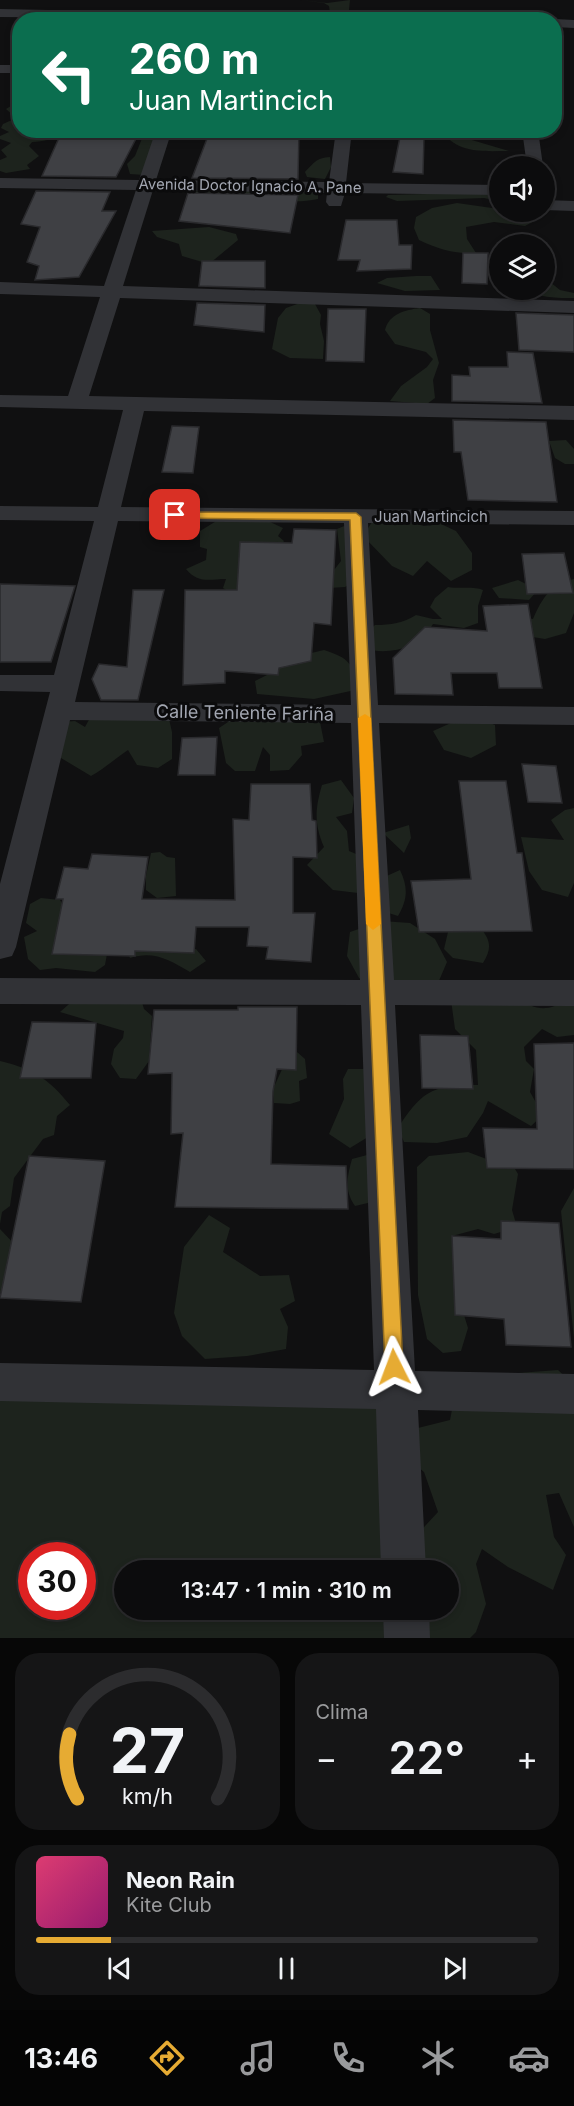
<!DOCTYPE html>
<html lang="es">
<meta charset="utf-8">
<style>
body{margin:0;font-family:Inter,sans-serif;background:#151516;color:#f1f3f6;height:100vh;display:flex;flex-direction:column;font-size:22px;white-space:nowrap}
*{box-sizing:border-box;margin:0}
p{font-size:20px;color:#9a9b9d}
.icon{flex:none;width:33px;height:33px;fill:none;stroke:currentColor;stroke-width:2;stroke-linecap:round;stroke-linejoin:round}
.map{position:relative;height:1638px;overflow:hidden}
.side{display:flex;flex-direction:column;gap:15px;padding:15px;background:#070707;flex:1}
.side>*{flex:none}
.banner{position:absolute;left:12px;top:12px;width:550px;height:126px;border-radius:24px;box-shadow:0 3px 9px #0003,0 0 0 2px #2c2c2e;background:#0b6e4f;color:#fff;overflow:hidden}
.buttons{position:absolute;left:489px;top:156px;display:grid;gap:12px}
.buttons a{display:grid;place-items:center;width:66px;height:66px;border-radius:50%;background:#0c0c0d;box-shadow:0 3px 9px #0003,0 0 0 2px #2c2c2e;font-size:30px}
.speed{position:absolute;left:18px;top:1542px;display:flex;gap:12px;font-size:30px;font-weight:700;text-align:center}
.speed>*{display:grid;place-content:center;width:78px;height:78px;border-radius:50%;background:#0c0c0d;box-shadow:0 3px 9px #0003,0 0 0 2px #2c2c2e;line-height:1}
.speed .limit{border:9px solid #d22;background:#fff;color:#111}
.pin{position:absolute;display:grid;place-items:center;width:51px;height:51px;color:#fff;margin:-26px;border-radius:12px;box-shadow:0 3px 9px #0006}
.me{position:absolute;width:66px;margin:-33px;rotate:357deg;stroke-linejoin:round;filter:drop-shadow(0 0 4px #0008)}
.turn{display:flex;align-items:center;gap:21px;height:126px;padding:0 18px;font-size:27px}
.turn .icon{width:78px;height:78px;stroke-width:2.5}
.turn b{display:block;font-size:42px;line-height:51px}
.big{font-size:45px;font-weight:600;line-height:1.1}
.side .widget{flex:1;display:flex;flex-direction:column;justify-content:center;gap:9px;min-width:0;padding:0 21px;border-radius:24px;background:#151516}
.side .dial{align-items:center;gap:0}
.dial svg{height:156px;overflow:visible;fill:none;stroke:#2c2c2e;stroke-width:7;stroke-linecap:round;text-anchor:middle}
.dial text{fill:#f1f3f6;stroke:none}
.song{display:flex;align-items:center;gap:18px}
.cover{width:72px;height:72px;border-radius:9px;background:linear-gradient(135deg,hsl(340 70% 55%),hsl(320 70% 35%))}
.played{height:6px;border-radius:3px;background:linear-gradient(90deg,#e6ab33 15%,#2c2c2e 15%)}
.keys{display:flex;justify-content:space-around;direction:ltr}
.heat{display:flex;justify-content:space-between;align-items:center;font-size:33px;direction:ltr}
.side .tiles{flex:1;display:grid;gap:15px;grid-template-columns:1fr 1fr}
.widget:last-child{grid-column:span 2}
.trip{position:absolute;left:114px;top:1560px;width:345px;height:60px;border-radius:30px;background:#0c0c0d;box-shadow:0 3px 9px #0003,0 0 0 2px #2c2c2e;font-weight:600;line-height:60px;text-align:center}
.dock{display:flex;height:96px;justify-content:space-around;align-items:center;background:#050505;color:#9a9b9d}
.dock .icon{width:42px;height:42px}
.dock .active{color:#e6ab33}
.dock b{font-size:27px;color:#f1f3f6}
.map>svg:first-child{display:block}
.green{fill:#1d231d;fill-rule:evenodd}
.building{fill:#3f4044;stroke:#2a2a2d;stroke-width:1.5}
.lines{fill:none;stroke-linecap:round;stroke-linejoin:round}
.minor{fill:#313236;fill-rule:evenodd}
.route{fill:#e6ab33;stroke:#966f21;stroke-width:1.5}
.slow{fill:#f59e0b}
.labels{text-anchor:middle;stroke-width:6;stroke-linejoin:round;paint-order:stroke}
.far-street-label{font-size:15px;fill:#a2a6b1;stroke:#0b0b0c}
.street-label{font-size:18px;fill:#a2a6b1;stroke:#0b0b0c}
</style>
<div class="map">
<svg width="574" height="1638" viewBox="0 0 574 1638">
<rect width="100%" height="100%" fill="#101011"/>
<path class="green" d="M300,0L327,3L350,0L349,10L382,16C364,18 347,18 330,13L329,6L324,3Z
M19,101L20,130L57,131C52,141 44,141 32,142L29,146L39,156L27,165L30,169L6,173L0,171V160L7,157L1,150L11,143L0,139V136L9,132L1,128L3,124L16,118L6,109Z
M145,131H167L144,175L130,174L127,164L135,156Z
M393,131H466L465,138L509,151C484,151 460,154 443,133L418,131L397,137Z
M330,157L331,167L325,179L307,177L305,172C314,163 316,158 330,157Z
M499,187V201L484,198L397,201L386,197L388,195L426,194Z
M171,189L303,192L318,193V199C286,206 254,195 221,193C205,192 186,196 171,189Z
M457,203L499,209L500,212L542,217L525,226L494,222L466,227L467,239L476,253C454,254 438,249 419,240L414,228L416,217L432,208Z
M209,227L236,234L238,240L209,264L182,256L179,244L157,237L152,231Z
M416,276H431L440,290L405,291L377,283L387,278Z
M545,278L560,290L574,293V298C556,298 541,298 525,290H544Z
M300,303L315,304L321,315L320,324L324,341L323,359L290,358L272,349L278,318L286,308Z
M420,308L430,314V330L439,363L433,380L435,398L427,404L390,401L401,386L427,367L433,359L426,352L395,344L385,330C389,314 405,310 420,308Z
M566,440L574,449V464H565L555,458L549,441Z
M218,520L268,521L283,528L278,536L284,541L254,591L231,593L223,588L226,579C210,579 198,584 186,569L206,560L207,549L200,547V531Z
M403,520L424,526L441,524L456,531L472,553V570L451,581L427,561L413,576L392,566L363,536L372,522Z
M349,524L355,581L345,587L313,589L329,568L334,570L341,561L337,529Z
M574,579V613L566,633L545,639L514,634L517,617L533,619C542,598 551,584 574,579Z
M518,580L538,590L529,600L499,598L492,588Z
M448,587C460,589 474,586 483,590L478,606V623L464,628L433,624C419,648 394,654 368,650L366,633L375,625C391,625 403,623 416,615L433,619H442L430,607L435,598Z
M324,650C349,658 355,664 355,690L314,699L257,694L255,681L279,669L282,660Z
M469,715L495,725L496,745L471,758L444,750L433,731Z
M91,716L169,719L172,732V759L158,768L137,765L128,750C115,759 105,768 91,776L61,758L59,742L63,722L75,721L85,727Z
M234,718L320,722L324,742L301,746L302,755L289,770L270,771V755L263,747L255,771H235L226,763L219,728Z
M341,780L354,798L352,813L336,817L347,831L349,851L361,856L358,893L333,890L307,865L324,847C314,824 315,809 322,785Z
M574,808V883L568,897L542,890L529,871L521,837L564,840L551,820L565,810Z
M409,825L411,838L404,853L383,833Z
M160,852L167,857L175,858L176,896L157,898L146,890V876L151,853Z
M400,870C408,887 408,899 398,916L379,910L380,879Z
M41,898L60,900L67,911L54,944L107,954L105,965L95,972L56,968L40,970L28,959L24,937L37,931L26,923L30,904Z
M382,921L410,923L435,939L447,962L438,983L384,993L359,978L347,956L350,932Z
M458,923L480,927C491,941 492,948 483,963L453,958L444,949L448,932Z
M125,946L196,949L206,961L190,972C170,960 153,950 130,958Z
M137,985L144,1009L152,1016L149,1061L136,1079L120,1078L111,1064L114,1049L123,1038L124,1031L60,1012L76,998Z
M517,997C536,1012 548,1011 568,1000L574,1002V1035L557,1037L542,1029L524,1047L526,1061L534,1069L530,1092L543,1115L531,1126L488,1101L483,1113L467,1137L437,1143L404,1142L398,1128C421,1091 434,1084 478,1085L476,1050L455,1029L451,1000Z
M297,1052L305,1059L307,1078L299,1081L300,1101L290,1104L274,1103L273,1089L289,1054Z
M0,1061C33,1069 48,1078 70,1105L57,1116L54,1135L43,1139L14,1178L10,1206L2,1212L0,1224Z
M348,1069H364L368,1137L350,1148L329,1134L344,1099L343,1079Z
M468,1152L497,1163L512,1164L518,1174L512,1210L517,1227L494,1234L478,1229L452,1236L460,1302L468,1328L461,1351L443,1353L427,1339L418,1295L417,1167L429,1156Z
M367,1155L372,1202L355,1206C344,1190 347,1177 352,1159Z
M574,1188V1339L561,1211Z
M209,1215L230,1228L223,1252L260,1276L289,1275L295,1301L280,1309L288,1327L286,1349L247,1356L205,1359L182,1336L174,1313L184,1247Z
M0,1229L18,1248L11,1286L0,1293Z
M558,1370L574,1385V1527L559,1493L546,1495L554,1537L566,1555L553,1590L508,1567L482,1549L476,1564L486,1604L476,1632L470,1638H420L406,1610H448V1570H410L413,1539L438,1512L424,1472L408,1459L418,1428L450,1420L454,1399L503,1374Z
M0,1389L385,1390L386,1567L388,1570H124V1610H398L400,1620L389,1638H0ZM32,1556H82V1606H32Z"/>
<path class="building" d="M245,130H299L298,179L192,178L208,136L242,138Z
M62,131L139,133L116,177L42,176Z
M400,137H424L423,174L393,172Z
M36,191L110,192L102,211H116L79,277L35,280L39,266L27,262L40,227L21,224Z
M188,193L298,195L290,233L179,221Z
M346,220H397L399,245H412L411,269L357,271L360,260H338Z
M463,253H488L487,284L462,283Z
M202,261H265V288L199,286Z
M197,303L265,305L264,332L194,325Z
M328,309H366L364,362L326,361Z
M516,313L574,315V352L519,350Z
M507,352L533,353L542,403L452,401V375L470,376L469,367H508Z
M453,420L546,422L557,502L468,500L461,452H454Z
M172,426L199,427L193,473L162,472Z
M294,529L336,530L331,625L314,623L311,661L279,668L278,675L225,671V683L183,685L185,590H237L240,542L292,543Z
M564,553L573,593L527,594L522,554Z
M0,584L75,586L51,662H0Z
M133,590H164L138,700H101L92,679L99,664L127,667Z
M528,604L542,688H499L497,673H451L453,695L395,694L393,658L425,627L487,631L483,606Z
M217,737L215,775H178L182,738Z
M522,764L556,766L562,803L528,802Z
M459,781H506L517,853H522L532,931L419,932L411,881L471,879Z
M251,784H310L312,820L316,821L317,858L293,857V913H315L311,962L266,959L268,947L247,946L249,927H196L194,953L135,951V956L52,954L63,899H56L64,867L88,869L92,854L148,857L142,899L235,900L233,819L249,820Z
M238,1007H297L296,1070L277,1069L273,1091L271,1164L346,1166L348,1209L175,1207L183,1133L171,1134L172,1073L148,1074L154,1010H238Z
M32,1022L96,1023L91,1078H20Z
M420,1035L468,1036L473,1089L422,1088Z
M574,1043V1169L487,1168L483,1128L537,1129L534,1044Z
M29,1156L105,1161L81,1302L0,1298Z
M501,1221L559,1223L571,1347L506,1345L504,1319L455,1315L452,1236L501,1239Z"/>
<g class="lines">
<path class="minor" d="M0,9L342,16L349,20L0,17Z
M555,19L574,20V28L555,27V20H552Z
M0,65H20V73H0Z
M156,130H172L156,180L329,182L336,130H352L346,183L500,185V195L345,193L341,206H329L326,202L327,193L153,190L123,286L574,301V313L120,298L89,396L574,406V420L144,411L121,507L574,511V525L368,523L378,705L574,707V725L379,723L394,980H574V1006L395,1005L415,1371L574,1374V1414L418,1410L426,1570H381L376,1409L0,1401V1363L374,1370L361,1005L0,1004V978L360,980L351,723L70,720L16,947L12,956L0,959V884L50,692L0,691V675H54L94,521L0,520V506L98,507L123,410L0,407V395L68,396L100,297L0,294V282L104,286L136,190L0,188V178L139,180ZM118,521L344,523L351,705L75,702Z
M522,130H538L543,166H527Z
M544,200L574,201V211L544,210Z
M383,1610H429L430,1638H384Z"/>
</g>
<path class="route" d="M172,512L356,513L361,517L403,1367L401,1373L394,1376L387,1373L385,1367L350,520L175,518L170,515Z"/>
<path class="slow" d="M365,714L371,718L381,924L373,930L366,924L358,718Z"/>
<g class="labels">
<g class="far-street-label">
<text transform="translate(250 186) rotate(1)" y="5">Avenida Doctor Ignacio A. Pane</text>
<text x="431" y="522">Juan Martincich</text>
</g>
<g class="street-label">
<text transform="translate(245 713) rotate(1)" y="6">Calle Teniente Fariña</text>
</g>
</g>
</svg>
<div class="buttons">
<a><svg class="icon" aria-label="sound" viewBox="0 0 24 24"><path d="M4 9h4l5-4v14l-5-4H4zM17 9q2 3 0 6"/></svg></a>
<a><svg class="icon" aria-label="layers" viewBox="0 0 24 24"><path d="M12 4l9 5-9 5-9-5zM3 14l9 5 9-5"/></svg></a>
</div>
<div class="speed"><div class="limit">30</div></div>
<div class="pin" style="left:175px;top:515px;background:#d93025"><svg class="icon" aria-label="arrive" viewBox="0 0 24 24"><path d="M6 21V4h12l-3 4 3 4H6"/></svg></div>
<svg class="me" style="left:394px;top:1367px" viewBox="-20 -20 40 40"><path d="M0-17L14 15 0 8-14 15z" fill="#e6ab33" stroke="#fff" stroke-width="4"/></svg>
<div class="trip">13:47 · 1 min · 310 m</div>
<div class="banner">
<div class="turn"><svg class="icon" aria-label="left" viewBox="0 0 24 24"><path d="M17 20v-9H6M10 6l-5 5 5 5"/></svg><div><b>260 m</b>Juan Martincich</div></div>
</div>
</div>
<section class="side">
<div class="tiles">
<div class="widget dial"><svg viewBox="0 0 100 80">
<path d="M14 69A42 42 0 1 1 86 69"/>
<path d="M14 69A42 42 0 0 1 10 36" stroke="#e6ab33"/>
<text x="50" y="56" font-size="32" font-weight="700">27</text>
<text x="50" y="72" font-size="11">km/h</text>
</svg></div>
<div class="widget"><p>Clima</p>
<div class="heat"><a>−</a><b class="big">22°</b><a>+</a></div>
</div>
<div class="widget">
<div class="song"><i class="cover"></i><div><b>Neon Rain</b><p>Kite Club</p></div></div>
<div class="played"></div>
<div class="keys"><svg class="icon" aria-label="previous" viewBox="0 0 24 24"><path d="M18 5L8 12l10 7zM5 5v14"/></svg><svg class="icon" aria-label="pause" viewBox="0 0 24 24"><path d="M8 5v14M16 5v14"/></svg><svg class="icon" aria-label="next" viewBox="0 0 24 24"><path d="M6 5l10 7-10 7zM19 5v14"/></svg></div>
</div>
</div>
</section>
<nav class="dock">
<b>13:46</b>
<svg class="icon active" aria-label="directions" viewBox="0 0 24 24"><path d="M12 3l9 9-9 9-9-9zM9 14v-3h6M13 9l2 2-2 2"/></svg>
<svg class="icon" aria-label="music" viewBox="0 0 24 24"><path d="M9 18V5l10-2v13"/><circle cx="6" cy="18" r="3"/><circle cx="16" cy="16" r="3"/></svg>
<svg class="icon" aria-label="phone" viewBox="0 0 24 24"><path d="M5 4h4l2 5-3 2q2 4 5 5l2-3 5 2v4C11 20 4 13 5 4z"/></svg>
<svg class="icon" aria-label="climate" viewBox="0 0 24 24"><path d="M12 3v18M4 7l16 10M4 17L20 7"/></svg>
<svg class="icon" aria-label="car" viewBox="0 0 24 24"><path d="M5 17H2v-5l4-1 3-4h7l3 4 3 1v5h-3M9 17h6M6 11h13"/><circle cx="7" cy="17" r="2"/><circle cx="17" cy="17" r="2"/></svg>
</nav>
